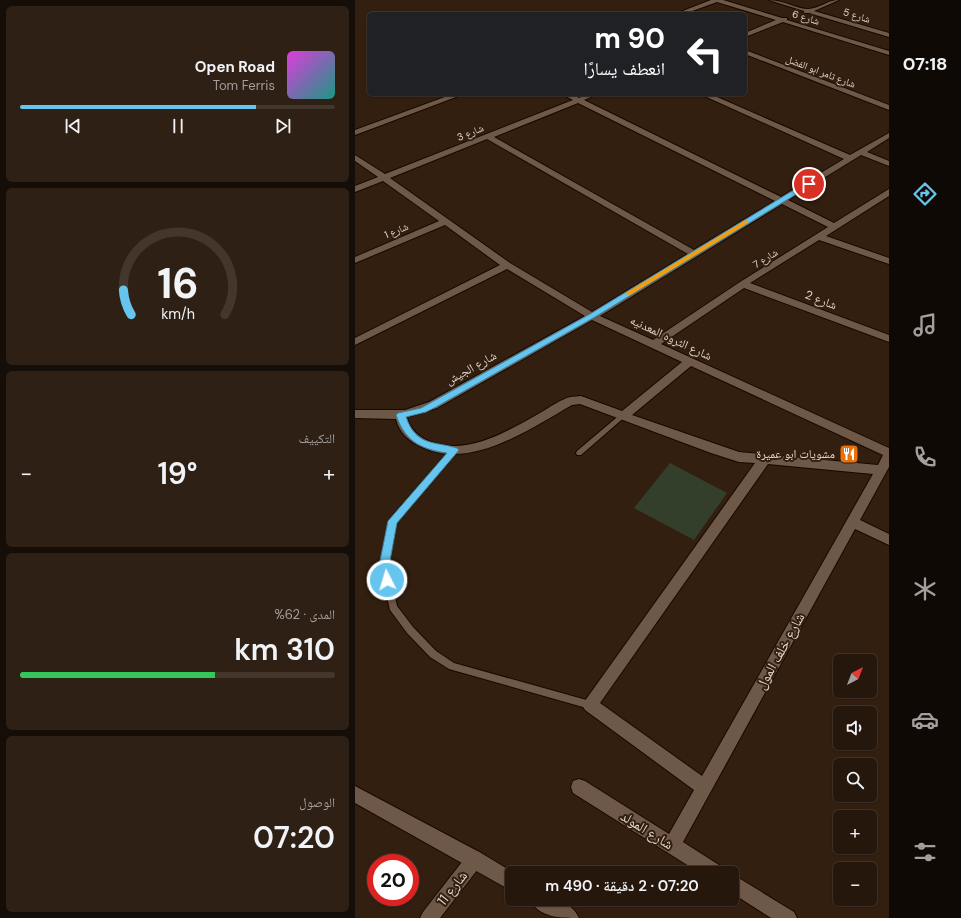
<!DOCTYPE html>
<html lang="ar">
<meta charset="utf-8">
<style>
body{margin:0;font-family:"DM Sans","Noto Naskh Arabic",sans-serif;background:#2e2015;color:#f1f3f6;direction:rtl;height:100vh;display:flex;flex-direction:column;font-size:15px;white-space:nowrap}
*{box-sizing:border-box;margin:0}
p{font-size:13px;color:#a49f9d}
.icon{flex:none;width:22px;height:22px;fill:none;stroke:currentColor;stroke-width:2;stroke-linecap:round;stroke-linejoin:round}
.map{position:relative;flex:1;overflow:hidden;direction:ltr}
.side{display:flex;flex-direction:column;gap:6px;padding:6px;background:#150d07;width:355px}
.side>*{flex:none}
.hud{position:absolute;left:12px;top:12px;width:380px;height:84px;border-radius:6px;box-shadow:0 1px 3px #0004,0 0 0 1px #42362d;direction:rtl;background:#202124;color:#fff;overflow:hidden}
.needle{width:26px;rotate:42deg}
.tools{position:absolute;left:478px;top:654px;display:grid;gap:8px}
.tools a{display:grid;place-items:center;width:44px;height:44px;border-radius:6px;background:#26170c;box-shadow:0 1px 3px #0004,0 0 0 1px #42362d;font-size:20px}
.speed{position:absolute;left:12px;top:854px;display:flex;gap:8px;font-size:20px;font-weight:700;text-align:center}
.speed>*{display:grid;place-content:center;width:52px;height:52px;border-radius:50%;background:#26170c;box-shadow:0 1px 3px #0004,0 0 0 1px #42362d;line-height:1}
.speed .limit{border:6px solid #d22;background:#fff;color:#111}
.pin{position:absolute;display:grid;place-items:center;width:34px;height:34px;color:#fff;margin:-17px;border:2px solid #fff;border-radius:50%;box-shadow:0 1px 4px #0007}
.me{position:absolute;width:44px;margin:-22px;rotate:355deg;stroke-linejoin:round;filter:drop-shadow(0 0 3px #0008)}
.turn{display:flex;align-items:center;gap:14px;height:84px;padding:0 16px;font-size:18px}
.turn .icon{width:52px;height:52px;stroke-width:2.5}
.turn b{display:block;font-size:28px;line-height:34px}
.big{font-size:30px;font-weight:600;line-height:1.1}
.side .card{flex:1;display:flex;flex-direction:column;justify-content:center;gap:6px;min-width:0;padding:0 14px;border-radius:6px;background:#2e2015}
.side .dial{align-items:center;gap:0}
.dial svg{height:104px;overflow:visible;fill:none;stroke:#42362d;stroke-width:7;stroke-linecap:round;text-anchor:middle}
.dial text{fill:#f1f3f6;stroke:none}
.song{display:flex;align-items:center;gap:12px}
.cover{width:48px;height:48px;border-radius:6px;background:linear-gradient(135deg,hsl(300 70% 55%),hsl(170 70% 35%))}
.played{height:4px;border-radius:2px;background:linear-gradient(90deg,#65c5ee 75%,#42362d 75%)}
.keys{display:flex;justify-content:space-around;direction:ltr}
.heat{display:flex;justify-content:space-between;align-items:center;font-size:22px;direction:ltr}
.charge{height:6px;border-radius:3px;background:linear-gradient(90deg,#34c759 62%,#42362d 0)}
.trip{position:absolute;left:150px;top:866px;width:234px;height:40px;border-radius:6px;background:#26170c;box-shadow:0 1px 3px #0004,0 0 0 1px #42362d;font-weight:600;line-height:40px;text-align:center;direction:rtl}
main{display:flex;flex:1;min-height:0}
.menu{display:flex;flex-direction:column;width:72px;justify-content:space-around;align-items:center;background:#0f0905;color:#a49f9d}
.menu .icon{width:28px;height:28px}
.menu .current{color:#65c5ee}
.menu b{font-size:18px;color:#f1f3f6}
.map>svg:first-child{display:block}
.green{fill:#343f2b}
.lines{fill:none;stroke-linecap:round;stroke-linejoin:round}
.service-casing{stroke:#190800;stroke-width:2}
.minor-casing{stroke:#190800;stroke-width:2}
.tertiary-casing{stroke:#190800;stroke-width:2}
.service{fill:#6e5847;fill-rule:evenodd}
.minor{fill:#6e5847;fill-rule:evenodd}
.tertiary{fill:#6e5847;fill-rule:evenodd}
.route{fill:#65c5ee;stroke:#42809b}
.slow{fill:#f59e0b}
.labels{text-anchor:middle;stroke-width:4;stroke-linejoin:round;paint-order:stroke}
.far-street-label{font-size:10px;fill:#e3d6cc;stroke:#321f10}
.street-label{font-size:12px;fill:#e3d6cc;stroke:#321f10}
.poi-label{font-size:12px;fill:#e3d6cc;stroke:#321f10;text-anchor:end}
.near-street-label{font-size:14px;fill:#e3d6cc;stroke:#321f10}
</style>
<main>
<nav class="menu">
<b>07:18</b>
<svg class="icon current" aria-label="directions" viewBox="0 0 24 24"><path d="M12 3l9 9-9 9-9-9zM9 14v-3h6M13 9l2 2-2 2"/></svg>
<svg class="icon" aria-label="music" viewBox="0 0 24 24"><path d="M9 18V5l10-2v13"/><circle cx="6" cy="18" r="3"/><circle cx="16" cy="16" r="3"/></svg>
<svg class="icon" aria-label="phone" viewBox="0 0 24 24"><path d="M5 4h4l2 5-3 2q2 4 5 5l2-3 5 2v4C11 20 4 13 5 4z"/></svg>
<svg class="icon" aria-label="climate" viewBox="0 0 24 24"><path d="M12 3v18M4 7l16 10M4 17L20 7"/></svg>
<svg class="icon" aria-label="car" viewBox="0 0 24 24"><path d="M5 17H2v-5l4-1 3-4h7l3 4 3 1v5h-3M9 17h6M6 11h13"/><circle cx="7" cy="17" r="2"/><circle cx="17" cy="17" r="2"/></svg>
<svg class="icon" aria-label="filters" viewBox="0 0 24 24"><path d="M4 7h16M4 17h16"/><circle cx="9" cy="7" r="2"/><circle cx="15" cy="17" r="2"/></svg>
</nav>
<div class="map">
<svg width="534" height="918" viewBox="0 0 534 918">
<rect width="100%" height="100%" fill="#321f10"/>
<path class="green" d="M315,463L372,493L339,540L279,508Z"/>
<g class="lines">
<defs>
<path id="service" d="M267,413H271L272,415L226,455H222L221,453L222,451Z
M99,447L102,450L101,452L42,522L33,566L42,606L58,627L81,651L99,663L235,701L238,702L239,705L238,708L235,709L94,669L75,657L52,633L35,610L25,566L35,519L97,448Z"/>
<path id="minor" d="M356,0H368L427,18H432V20L534,51V55L428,22L390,37V33L421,20L362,2L329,14H320Z
M414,0C427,0 445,10 454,9C465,8 473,0 484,0L459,11L534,33V37L454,13H449V11Z
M390,50L534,105V110L390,54Z
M98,94H109L0,135V130Z
M207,94H217L224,98L233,94H243L229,100L426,197L489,159L345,94H355L495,155L534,133V138L512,152L534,161V166L506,155L433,200L479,223L534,189V196L471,236L534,258V264L464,240L395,283L534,335V342L389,288L306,344L534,448V467L505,520L534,534V545L500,529L328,842L367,867L370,873H345L218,793L216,787L218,781L224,779L230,781L314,834L339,790L230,710L227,705L400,463L384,462L356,453L225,404L217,405C176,428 116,471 67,447C54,442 44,432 41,419L0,418V410H50L74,402L230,316L152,269L0,345V338L145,265L90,225L0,263V257L84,221L28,181L0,192V186L23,177L0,161V155L30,174L218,100ZM223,103L420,201L339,250L139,137ZM132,139L333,254L237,312L155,263L35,178ZM427,204L473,227L385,282L298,340L245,316ZM237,320L327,362L267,411L226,396L215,397C205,400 195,407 185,413C153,431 109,458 71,440C62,435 54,428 52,417L82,408ZM336,366L528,455L523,465L384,452L277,415ZM413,464L518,474L347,776L245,703Z
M120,850L126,853L129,859L126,865L85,918H65L68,912L114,853Z
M377,874L439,912L442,918H416L377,893Z"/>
<path id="tertiary" d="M0,786L126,853L159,873H157V891L0,803Z
M175,899C193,899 216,899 224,918C206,918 183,918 175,899Z"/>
</defs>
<use href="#service" class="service-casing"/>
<use href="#minor" class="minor-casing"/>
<use href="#tertiary" class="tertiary-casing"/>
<use href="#service" class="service"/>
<use href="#minor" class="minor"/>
<use href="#tertiary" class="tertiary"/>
</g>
<path class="route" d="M452,182L458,184L240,317L81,407L71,412L51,417C61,446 78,441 102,448L104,450L42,523L34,566L37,580L36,583H28L24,566L33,521L92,453C65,449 50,441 41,415L43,413L66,408L75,403L235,314Z"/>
<path class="slow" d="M391,220L393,221V223L275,295L269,294Z"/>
<defs>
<symbol id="restaurant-square" viewBox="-11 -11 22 22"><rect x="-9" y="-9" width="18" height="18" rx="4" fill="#e8710a" stroke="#321f10"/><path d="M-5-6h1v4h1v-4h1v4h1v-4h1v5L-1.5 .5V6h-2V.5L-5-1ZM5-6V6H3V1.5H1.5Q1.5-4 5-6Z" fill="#fff"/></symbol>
</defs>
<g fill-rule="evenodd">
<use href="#restaurant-square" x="483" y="443" width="22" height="22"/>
</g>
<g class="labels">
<g class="far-street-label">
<text transform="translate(502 15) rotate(17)" y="4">شارع 5</text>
<text transform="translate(451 17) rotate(17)" y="4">شارع 6</text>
<text transform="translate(466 71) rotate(21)" y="4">شارع تامر ابو الفضل</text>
<text transform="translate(115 132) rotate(-22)" y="4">شارع 3</text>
<text transform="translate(41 230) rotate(-23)" y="4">شارع 1</text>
<text transform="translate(410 258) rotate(-32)" y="4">شارع 7</text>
</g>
<g class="street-label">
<text transform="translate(466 300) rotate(21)" y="4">شارع 2</text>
<text transform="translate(316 338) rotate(25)" y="4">شارع الثروه المعدنيه</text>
<text transform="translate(116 368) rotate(-29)" y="4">شارع الجيش</text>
</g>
<g class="poi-label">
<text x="480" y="458">مشويات ابو عميرة</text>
</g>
<g class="near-street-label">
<text transform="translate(425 651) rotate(-61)" y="5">شارع خلف المول</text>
<text transform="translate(292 830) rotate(32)" y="5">شارع المولد</text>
<text transform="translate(97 888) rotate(-52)" y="5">شارع 11</text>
</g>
</g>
</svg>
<div class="tools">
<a><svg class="needle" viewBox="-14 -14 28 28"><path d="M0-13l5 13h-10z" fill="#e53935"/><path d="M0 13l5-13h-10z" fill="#a49f9d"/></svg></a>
<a><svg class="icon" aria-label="sound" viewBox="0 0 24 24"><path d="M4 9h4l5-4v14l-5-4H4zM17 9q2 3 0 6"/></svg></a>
<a><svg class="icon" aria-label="search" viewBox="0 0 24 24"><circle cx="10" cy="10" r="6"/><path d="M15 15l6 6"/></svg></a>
<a>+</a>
<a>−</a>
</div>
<div class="speed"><div class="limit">20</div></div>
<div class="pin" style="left:454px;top:184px;background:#d93025"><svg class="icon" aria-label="arrive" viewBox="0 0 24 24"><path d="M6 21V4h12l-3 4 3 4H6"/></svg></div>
<svg class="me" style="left:32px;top:580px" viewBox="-20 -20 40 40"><circle r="17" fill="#65c5ee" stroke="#fff" stroke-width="3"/><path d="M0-11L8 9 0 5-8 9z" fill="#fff"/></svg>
<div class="trip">07:20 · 2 دقيقة · 490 m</div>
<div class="hud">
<div class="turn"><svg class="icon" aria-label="left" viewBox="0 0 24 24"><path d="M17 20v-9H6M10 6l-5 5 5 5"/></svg><div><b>90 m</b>انعطف يسارًا</div></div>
</div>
</div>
<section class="side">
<div class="card">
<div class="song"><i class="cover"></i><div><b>Open Road</b><p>Tom Ferris</p></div></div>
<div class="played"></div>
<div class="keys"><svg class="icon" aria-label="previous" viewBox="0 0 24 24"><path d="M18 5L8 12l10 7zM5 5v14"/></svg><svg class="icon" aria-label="pause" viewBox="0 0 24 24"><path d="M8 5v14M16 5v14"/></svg><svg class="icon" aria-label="next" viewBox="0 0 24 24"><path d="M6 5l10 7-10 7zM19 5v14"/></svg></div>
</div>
<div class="card dial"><svg viewBox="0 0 100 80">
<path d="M14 69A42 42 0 1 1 86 69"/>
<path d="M14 69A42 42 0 0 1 8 50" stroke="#65c5ee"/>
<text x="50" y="56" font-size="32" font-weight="700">16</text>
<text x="50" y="72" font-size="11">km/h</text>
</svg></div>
<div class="card"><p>التكييف</p>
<div class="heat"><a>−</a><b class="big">19°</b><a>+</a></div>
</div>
<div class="card"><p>المدى · 62%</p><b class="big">310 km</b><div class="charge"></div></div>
<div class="card"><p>الوصول</p><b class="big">07:20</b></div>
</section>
</main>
